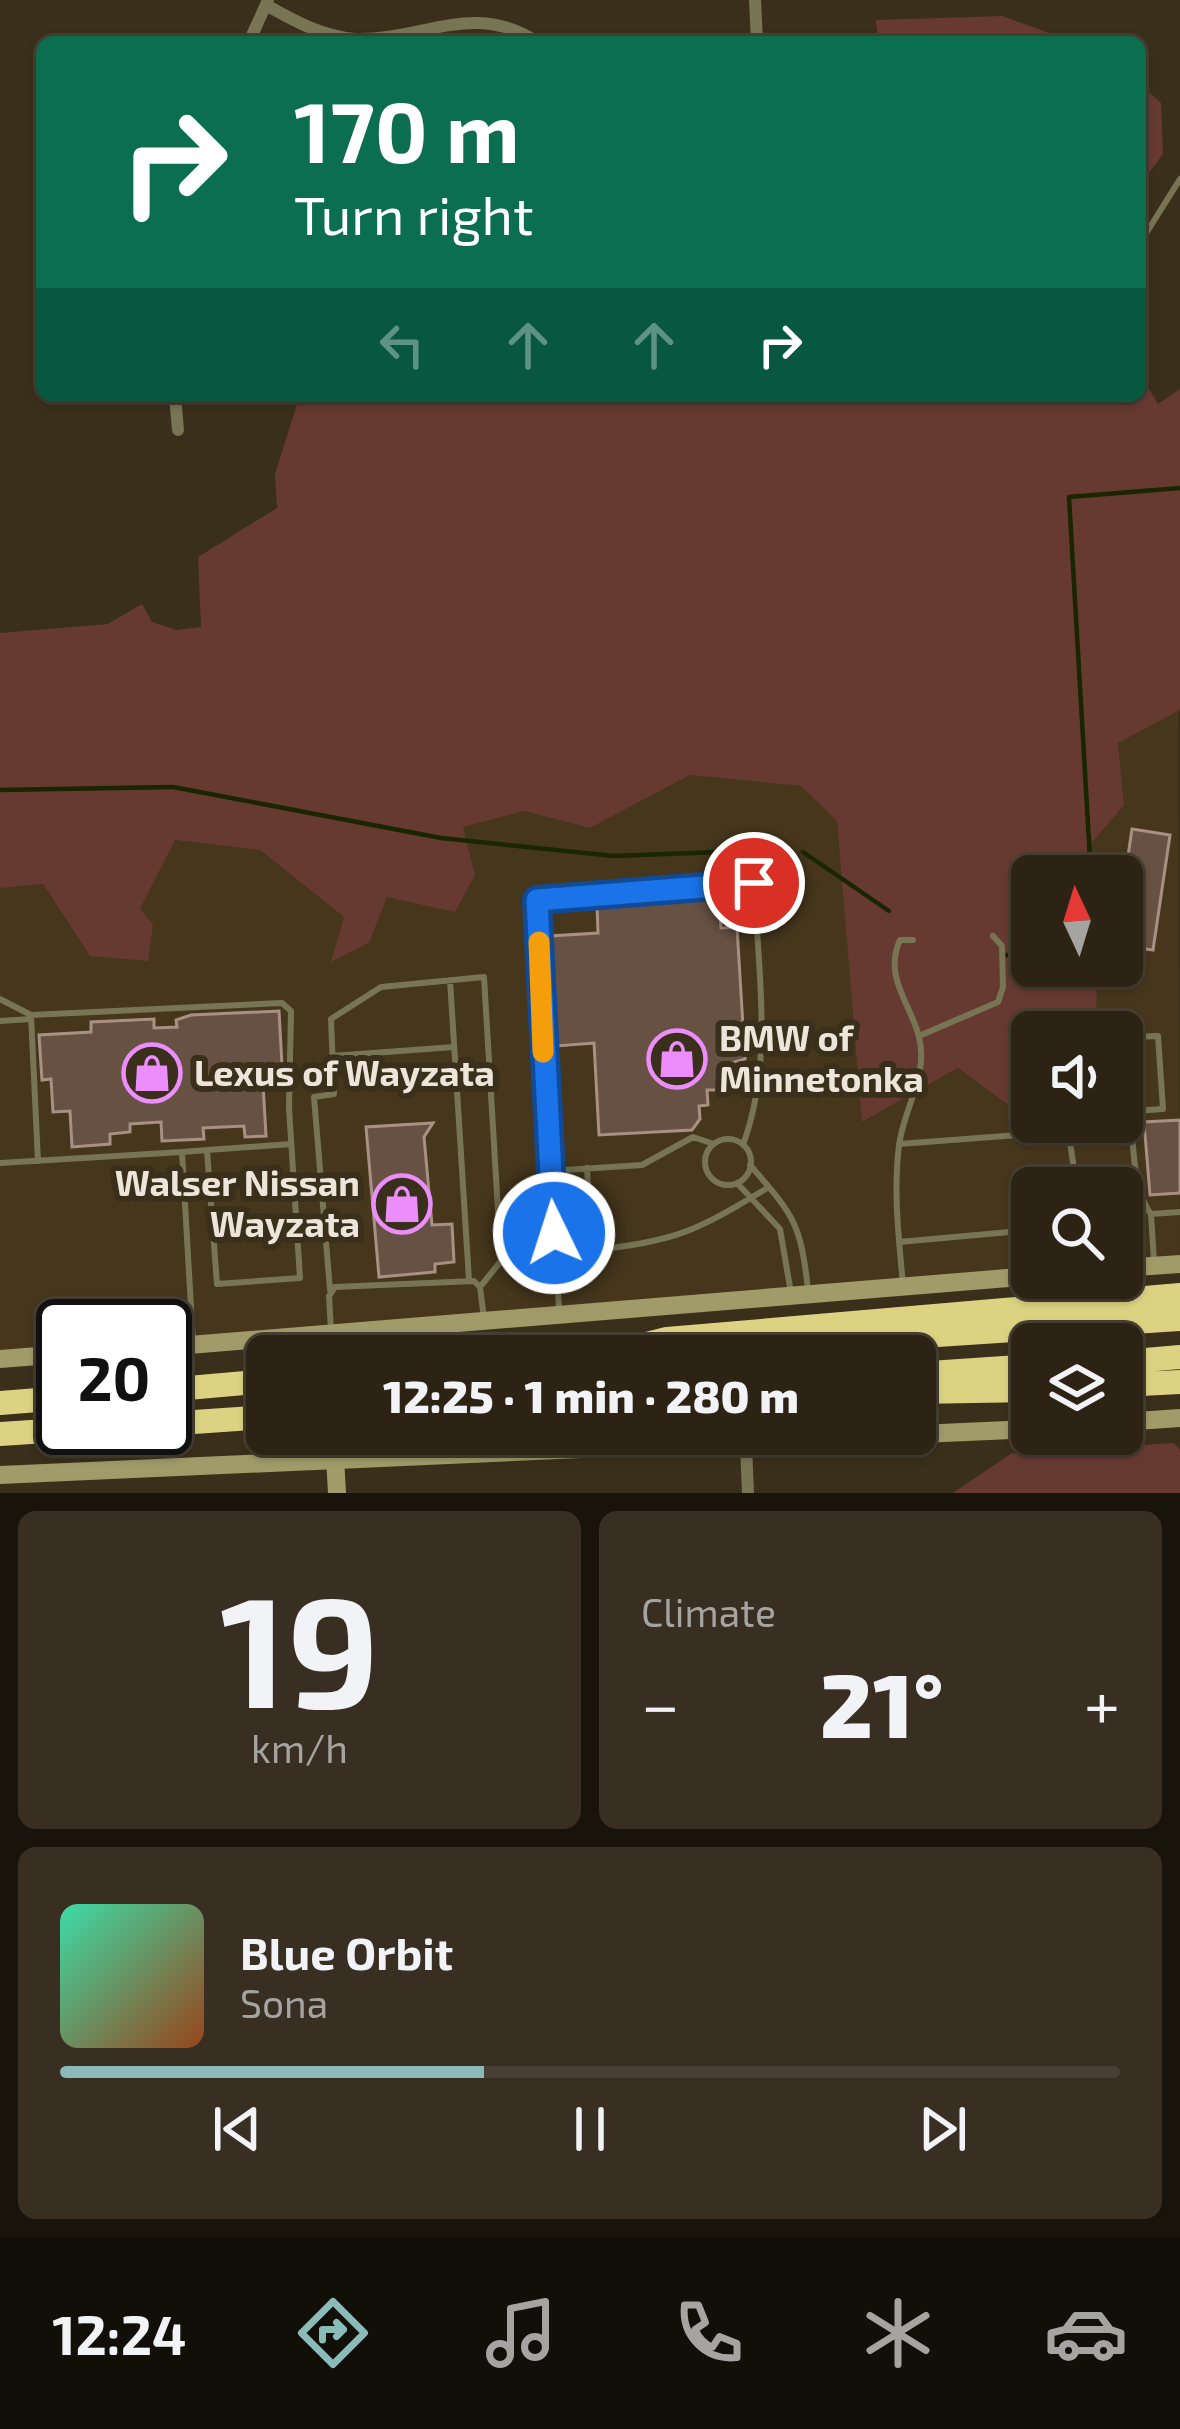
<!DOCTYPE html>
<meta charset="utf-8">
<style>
body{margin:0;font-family:"Exo 2",sans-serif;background:#382f22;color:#f1f3f6;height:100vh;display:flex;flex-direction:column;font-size:45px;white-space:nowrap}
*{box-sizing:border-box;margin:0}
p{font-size:39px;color:#a6a4a0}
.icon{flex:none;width:66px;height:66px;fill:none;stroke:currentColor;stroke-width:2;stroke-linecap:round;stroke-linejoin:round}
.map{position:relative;height:1493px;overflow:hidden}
.sheet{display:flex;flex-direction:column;gap:18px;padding:18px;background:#18130b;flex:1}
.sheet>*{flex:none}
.guide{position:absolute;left:36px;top:36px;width:1110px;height:366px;border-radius:18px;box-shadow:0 3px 9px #0004,0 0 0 3px #484034;background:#0b6e4f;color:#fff;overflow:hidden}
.needle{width:78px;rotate:356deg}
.controls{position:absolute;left:1011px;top:855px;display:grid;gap:24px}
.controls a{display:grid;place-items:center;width:132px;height:132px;border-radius:18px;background:#2c2314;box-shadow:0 3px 9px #0004,0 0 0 3px #484034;font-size:60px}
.speed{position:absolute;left:36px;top:1299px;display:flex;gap:24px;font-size:60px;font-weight:700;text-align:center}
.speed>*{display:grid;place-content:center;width:156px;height:156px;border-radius:50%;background:#2c2314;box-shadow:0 3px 9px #0004,0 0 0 3px #484034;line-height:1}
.speed .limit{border:6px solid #111;border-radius:18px;background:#fff;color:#111}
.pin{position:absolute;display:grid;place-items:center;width:102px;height:102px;color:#fff;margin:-51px;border:6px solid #fff;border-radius:50%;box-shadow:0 3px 12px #0007}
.me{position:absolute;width:132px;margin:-66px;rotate:356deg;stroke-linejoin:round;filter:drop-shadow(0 0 9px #0008)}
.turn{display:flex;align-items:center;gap:42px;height:252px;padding:0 60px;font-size:54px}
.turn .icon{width:156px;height:156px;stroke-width:2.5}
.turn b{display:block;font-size:84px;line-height:102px}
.lanes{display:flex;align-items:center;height:114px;padding:0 60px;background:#0003;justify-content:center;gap:60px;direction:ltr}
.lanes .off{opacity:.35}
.big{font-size:90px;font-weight:800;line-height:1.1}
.sheet .card{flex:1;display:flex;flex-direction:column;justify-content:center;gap:18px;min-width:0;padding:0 42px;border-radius:18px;background:#382f22}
.sheet .dial{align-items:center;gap:0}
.dial b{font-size:156px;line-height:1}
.song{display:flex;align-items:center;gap:36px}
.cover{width:144px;height:144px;border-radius:18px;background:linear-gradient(135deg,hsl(160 70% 55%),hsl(20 70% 35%))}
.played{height:12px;border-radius:6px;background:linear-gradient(90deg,#8bbbb9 40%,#484034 40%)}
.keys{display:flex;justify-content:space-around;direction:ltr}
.heat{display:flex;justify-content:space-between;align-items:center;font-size:66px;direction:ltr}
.sheet .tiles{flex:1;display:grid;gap:18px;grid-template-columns:1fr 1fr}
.card:last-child{grid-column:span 2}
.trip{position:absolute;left:246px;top:1335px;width:690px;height:120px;border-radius:18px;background:#2c2314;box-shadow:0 3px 9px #0004,0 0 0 3px #484034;font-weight:800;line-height:120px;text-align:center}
.menu{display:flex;height:192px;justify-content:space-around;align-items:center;background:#120e08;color:#a6a4a0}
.menu .icon{width:84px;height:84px}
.menu .selected{color:#8bbbb9}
.menu b{font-size:54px;color:#f1f3f6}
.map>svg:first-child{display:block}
.built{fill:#45361c}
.green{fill:#673a31}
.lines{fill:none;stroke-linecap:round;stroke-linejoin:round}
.stream{stroke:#192601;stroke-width:4.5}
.building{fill:#665143;stroke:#a89182;stroke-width:3}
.lane{stroke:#787555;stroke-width:6}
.street{stroke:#787555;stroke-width:12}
.secondary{stroke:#a09b68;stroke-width:18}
.highway{stroke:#dbd382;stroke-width:24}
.route-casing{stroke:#114b97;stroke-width:30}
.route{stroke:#1a73e8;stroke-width:21}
.slow{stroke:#f59e0b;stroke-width:21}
.labels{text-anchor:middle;stroke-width:12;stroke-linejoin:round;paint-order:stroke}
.poi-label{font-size:36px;font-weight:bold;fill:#ede5da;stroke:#3a2f1b;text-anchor:start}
</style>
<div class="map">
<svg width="1180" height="1493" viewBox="0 0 1180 1493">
<rect width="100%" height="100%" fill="#3a2f1b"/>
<path class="built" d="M1178,708L1180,1264L1122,1268V1188H1032V1276L165,1347V1326H63V1354L0,1359V888L43,884L90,956L140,909L175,840L260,850L344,917L333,961L369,943L387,896L463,827L524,811L590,828L690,775L801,786L837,820L863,1122L958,1068L1007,1104L1032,1105V1122H1122V1032H1096V966H1122V876H1091L1089,846L1124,805L1118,743Z"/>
<path class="green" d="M1002,16L1074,42H878L876,20Z
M1140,84L1161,103L1163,154L1140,185Z
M1140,374L1158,404L1180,389V710L1118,743L1124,805L1089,846L1091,876H1032V966H1096L1097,972L1096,1032H1032V1105L1007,1104L958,1068L862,1122L837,821L801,786L690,775L590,828L524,811L463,827L475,875L455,912L387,897L369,943L331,962L344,917L260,850L175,840L140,909L153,924L148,961L90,956L43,884L0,888V633L108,624L142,604L152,622L176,630L201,627L198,557L277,508L275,474L298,401L280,396H1140Z
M1174,1443L1180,1450V1493H953L1012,1453Z"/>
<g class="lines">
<path class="stream" d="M0,790L173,787L441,838L614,856L744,851
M803,852L889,911
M1091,876L1069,497L1180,488
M1007,955L1032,960
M1066,966L1097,972L1096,966"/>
</g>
<path class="building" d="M1132,829L1170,835L1153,950L1122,946V897Z
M719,898L721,928L737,927L745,1059L718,1067L719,1090H707L708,1105L699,1106L700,1119L692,1130L599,1135L594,1043L557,1046L550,936L598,933L597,905Z
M279,1011L282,1065L262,1066L266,1136L245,1137L244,1126L203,1128L204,1139L162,1141L161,1122L130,1124V1132L110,1134V1144L72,1147L70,1111L53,1112L51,1079L42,1080L39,1035L91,1032V1022L154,1019V1028L177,1027L176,1020L191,1015Z
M1180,1120V1193L1150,1195L1144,1122Z
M433,1123L424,1137L432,1225L452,1224L454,1262L435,1264V1272L379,1277L366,1127Z"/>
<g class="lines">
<path class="lane" d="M1140,243L1180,179
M450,980L469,1280
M0,999L31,1015L282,1003L291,1011L289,1108L300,1278L217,1284L207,1150L182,1152
M31,1015L38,1161
M0,1021L31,1019
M919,1036L998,1002L1003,987L1002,946L993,936
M332,1056L454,1047
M1134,1111L1163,1109L1158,1036L1131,1037C1133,1082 1125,1181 1151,1214
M705 1162a23 23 0 1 1 46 0a23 23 0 1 1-46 0Z
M899,1144L1056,1132L1069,1136L1077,1188
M207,1150L291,1144
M0,1163L182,1152L193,1341
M750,1165C794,1216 800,1221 808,1289
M587,1168L592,1250C676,1242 698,1230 769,1187
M550,1171L642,1165L693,1137L714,1144
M737,1183L780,1229L791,1293
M899,1242L1032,1230
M1154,1262L1151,1214L1180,1212
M903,1285C899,1241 893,1190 899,1146C903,1109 929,1076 919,1037C911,1004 883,977 900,940H913
M330,1290L314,1097L334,1094L331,1019L381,987L484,977L501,1261L480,1287
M559,1309L537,900L754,883C758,971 774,1060 743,1145
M331,1330L329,1296L335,1287L474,1281L480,1287L484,1319"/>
<path class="street" d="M755,0L757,42
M268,6C294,21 324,37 355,39C423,41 473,0 537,42
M249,42L268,0
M175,396L178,430
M746,1445L748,1493"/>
<path class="secondary" d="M1122,1268L1180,1264
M165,1347L1032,1276
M0,1359L63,1354
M1122,1422L1180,1418
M335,1457L337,1493
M0,1475L1032,1429"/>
<path class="highway" d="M769,1346L1180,1319
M599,1356L667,1339L1180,1295
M1122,1362L1180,1357
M915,1374L1032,1366
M1122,1385L1180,1382
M165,1390L267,1381
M915,1392L1032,1390
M0,1403L63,1398
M165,1424L267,1417
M0,1434L93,1428"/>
</g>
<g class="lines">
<defs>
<path id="route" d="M554,1233L537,900L754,883"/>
</defs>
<use href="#route" class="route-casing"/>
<use href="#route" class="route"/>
<path class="slow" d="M539,942L543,1052"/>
</g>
<defs>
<symbol id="shop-ring" viewBox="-11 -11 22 22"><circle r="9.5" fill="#3a2f1b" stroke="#eb8dfb" stroke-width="1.5"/><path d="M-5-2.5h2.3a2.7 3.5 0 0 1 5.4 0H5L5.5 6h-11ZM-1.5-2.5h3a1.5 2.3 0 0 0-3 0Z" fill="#eb8dfb"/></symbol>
</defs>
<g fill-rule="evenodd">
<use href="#shop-ring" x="644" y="1026" width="66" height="66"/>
<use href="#shop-ring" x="119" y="1040" width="66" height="66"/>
<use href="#shop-ring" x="369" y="1171" width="66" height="66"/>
</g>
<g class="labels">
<g class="poi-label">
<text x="719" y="1051">BMW of<tspan x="719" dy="41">Minnetonka</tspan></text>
<text x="194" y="1086">Lexus of Wayzata</text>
<text x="360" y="1196" text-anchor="end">Walser Nissan<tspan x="360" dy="41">Wayzata</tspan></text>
</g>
</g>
</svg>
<div class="controls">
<a><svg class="needle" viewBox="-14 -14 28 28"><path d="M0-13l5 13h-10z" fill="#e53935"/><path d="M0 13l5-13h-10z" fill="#a6a4a0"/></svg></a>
<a><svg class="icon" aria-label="sound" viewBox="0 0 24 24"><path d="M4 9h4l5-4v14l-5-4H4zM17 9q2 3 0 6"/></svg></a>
<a><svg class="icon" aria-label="search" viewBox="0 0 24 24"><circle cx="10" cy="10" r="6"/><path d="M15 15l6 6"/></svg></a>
<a><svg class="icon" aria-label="layers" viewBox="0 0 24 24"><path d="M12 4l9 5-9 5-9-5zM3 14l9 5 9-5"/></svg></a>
</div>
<div class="speed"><div class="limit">20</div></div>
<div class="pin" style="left:754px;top:883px;background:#d93025"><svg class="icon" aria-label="arrive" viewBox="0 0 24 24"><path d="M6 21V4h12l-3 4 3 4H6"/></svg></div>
<svg class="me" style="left:554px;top:1233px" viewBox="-20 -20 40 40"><circle r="17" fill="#1a73e8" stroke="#fff" stroke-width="3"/><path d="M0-11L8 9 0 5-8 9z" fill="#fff"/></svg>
<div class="trip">12:25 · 1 min · 280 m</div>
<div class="guide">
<div class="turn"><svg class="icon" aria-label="right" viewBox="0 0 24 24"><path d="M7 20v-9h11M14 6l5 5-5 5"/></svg><div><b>170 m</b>Turn right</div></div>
<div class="lanes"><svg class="icon off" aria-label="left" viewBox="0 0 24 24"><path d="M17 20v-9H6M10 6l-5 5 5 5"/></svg><svg class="icon off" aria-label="ahead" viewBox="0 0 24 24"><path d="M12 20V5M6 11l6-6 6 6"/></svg><svg class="icon off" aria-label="ahead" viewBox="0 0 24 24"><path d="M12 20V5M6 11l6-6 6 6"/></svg><svg class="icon" aria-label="right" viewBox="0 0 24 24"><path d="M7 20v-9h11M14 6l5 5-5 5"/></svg></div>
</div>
</div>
<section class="sheet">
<div class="tiles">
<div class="card dial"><b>19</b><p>km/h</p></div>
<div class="card"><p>Climate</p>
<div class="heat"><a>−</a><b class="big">21°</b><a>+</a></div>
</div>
<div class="card">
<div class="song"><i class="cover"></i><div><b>Blue Orbit</b><p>Sona</p></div></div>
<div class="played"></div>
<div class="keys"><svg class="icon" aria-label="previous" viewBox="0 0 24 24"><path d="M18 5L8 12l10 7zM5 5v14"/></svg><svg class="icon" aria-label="pause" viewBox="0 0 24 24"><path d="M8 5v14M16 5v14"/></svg><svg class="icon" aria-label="next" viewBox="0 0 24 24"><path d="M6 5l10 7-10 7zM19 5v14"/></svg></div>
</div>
</div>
</section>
<nav class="menu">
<b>12:24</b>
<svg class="icon selected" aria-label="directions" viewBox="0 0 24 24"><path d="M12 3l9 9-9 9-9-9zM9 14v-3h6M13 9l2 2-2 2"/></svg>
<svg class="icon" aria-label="music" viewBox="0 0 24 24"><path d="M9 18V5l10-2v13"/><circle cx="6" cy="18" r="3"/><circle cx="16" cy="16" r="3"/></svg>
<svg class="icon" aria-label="phone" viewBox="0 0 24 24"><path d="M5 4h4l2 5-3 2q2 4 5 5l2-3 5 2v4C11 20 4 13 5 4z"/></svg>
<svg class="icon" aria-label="climate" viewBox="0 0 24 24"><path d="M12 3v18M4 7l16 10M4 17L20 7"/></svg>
<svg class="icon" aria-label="car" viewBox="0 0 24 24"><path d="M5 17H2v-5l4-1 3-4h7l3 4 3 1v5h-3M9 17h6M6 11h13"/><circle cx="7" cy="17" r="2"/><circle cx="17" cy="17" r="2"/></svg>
</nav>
